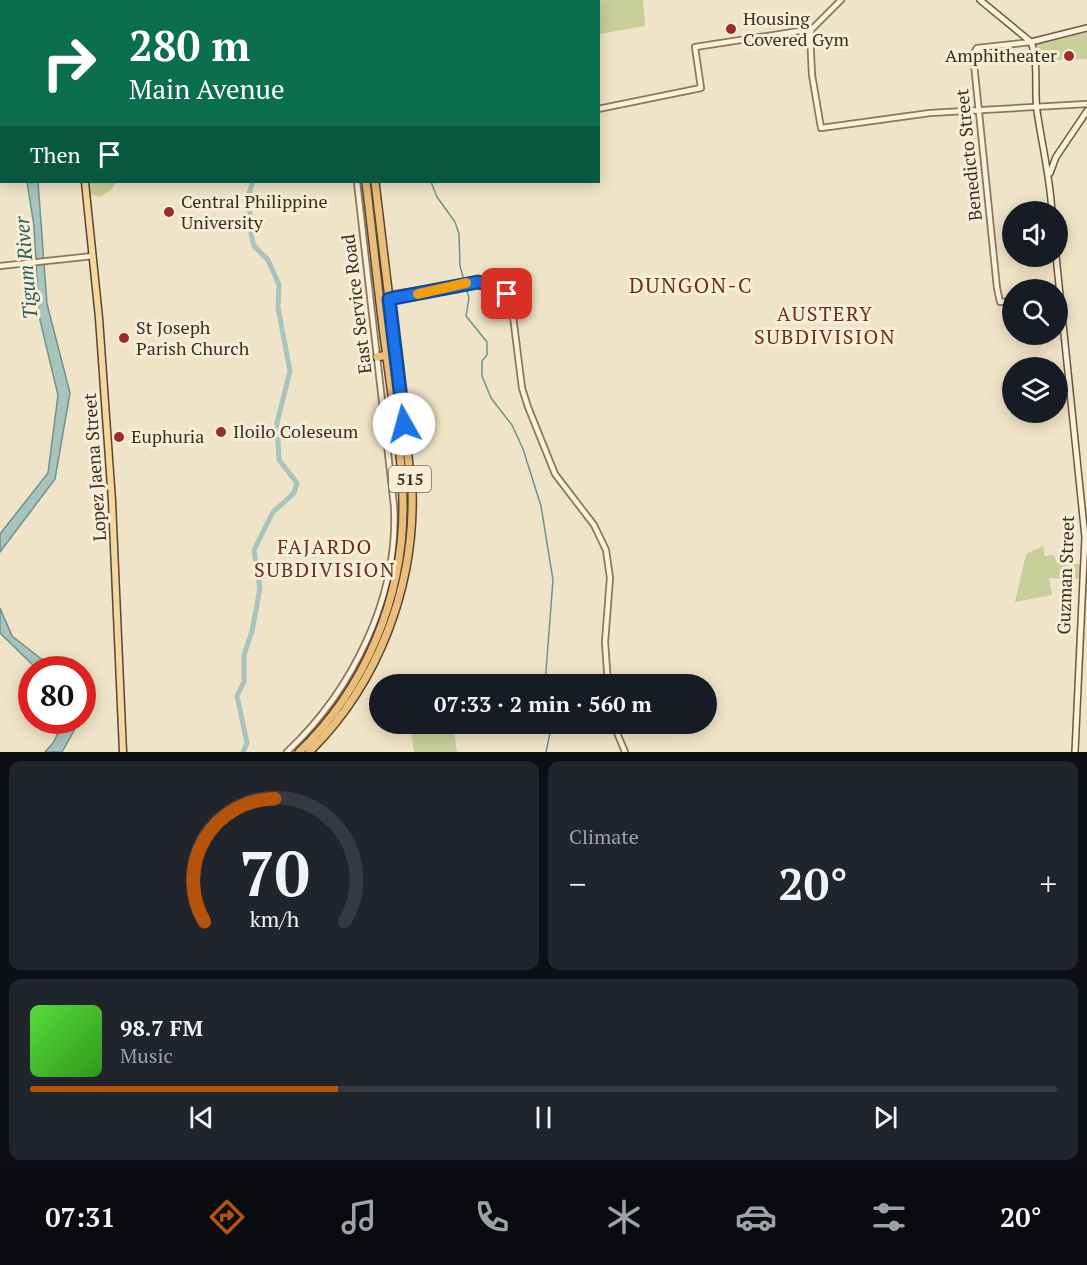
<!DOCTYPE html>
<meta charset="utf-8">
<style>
body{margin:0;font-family:"PT Serif",serif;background:#20242c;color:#f1f3f6;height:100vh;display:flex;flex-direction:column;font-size:22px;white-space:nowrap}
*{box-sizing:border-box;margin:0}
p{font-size:20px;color:#9ea1a6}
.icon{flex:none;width:33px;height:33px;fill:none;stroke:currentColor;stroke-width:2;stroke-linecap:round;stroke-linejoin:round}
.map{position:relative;height:752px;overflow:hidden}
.side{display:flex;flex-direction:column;gap:9px;padding:9px;background:#0d0f14;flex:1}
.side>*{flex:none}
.hud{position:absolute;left:0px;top:0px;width:600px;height:183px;box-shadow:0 3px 15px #0003;background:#0b6e4f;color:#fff;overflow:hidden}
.buttons{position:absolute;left:1002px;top:201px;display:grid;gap:12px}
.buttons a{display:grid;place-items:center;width:66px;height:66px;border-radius:50%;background:#171b24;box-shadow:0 3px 15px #0003;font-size:30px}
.speed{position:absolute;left:18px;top:656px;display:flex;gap:12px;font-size:30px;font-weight:700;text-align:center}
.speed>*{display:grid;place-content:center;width:78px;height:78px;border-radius:50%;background:#171b24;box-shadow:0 3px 15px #0003;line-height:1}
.speed .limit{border:9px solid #d22;background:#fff;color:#111}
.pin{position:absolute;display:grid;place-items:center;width:51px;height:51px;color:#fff;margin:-26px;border-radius:12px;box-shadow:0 3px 9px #0006}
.me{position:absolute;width:66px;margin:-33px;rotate:353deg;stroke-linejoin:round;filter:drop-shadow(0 0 4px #0008)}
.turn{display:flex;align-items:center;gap:21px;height:126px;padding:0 30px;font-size:27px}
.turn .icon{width:78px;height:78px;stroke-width:2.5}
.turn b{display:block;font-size:42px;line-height:51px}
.then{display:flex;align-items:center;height:57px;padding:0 30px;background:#0003;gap:12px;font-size:22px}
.big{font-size:45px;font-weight:600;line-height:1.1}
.side .card{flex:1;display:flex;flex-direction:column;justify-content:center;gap:9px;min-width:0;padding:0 21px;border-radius:12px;background:#20242c}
.side .dial{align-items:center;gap:0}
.dial svg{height:156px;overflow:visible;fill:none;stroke:#363941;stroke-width:7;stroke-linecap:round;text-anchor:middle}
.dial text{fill:#f1f3f6;stroke:none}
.song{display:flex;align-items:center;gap:18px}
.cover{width:72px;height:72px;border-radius:9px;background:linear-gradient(135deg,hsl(110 70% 55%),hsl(110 70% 35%))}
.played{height:6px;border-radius:3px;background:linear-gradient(90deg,#b45309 30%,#363941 30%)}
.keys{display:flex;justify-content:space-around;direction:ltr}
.heat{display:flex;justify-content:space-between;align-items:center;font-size:33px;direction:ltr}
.side .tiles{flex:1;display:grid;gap:9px;grid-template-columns:1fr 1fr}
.card:last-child{grid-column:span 2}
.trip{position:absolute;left:369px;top:674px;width:348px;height:60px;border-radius:30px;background:#171b24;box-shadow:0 3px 15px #0003;font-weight:600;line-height:60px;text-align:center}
.tabs{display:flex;height:96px;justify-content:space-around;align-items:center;background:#090b0e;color:#9ea1a6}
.tabs .icon{width:42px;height:42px}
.tabs .on{color:#b45309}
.tabs b{font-size:27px;color:#f1f3f6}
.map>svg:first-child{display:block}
.green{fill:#c9cf9b}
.water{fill:#a9c4bc;stroke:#6f938a;stroke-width:1.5}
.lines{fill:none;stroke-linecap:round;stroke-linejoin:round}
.stream{stroke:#6f938a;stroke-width:1.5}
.river{stroke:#a9c4bc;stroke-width:5}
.tertiary-casing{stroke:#8d765c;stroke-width:8}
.secondary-casing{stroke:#6f573f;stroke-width:8}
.primary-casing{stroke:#5b4430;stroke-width:9}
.trunk-casing{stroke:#5b4430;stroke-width:10}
.tertiary{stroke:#faf1dc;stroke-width:4.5}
.secondary{stroke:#faf1dc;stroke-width:5}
.primary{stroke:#f3d9a0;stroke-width:6}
.trunk{stroke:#eabe7c;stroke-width:7}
.route-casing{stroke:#114b97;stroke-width:15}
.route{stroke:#1a73e8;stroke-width:10}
.slow{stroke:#f59e0b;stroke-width:10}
.poi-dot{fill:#9e2a2b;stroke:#f7eed8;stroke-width:2}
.labels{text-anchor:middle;stroke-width:6;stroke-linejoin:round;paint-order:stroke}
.shield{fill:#f7eed8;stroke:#756857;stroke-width:1.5}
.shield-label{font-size:16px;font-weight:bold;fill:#3d2e20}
.poi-label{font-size:18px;fill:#3d2e20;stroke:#f7eed8;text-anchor:start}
.street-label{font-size:18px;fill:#3d2e20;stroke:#f7eed8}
.water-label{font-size:20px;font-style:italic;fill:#2f5d5a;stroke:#f7eed8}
.neighbourhood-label{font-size:20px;letter-spacing:1.5px;fill:#6b2e1e;stroke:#f7eed8}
.quarter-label{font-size:21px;letter-spacing:1.5px;fill:#6b2e1e;stroke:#f7eed8}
</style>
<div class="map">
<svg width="1087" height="752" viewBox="0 0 1087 752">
<rect width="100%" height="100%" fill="#f0e4c8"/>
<path class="green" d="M412,0H512V1L412,2Z
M585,0H643L645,26L599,34L598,2Z
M1087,31V59L1036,61L1035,42Z
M89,182H116L111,190L100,197L90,194Z
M1043,546L1045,556L1054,555L1056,563L1081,564L1079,579L1049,578L1052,595L1015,602L1026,554Z
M410,723H453L457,752H414Z"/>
<path class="water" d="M27,182H38L47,304L70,393L55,479L0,552V534L48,473L58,395L39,316L34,226Z
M0,608L12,636L54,669H37L0,633Z
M65,720H80L62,752H45L53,743Z"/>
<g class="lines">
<path class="stream" d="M431,182L437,197L455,222L459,234L460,266L469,298L466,316L487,342V355L482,361V376L491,398L512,425L523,449L541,506L553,580L545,684
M546,752L552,723"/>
<path class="river" d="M404,0V2
M243,752L247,743L237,696L244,682V655L252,631L260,588L254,550L273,512L294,493L297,483L279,460L277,423L290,371L278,308L279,285L268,260L254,246L251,234L249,193L253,182"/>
<defs>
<path id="tertiary" d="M130,0V2
M267,0V2
M338,0V2
M812,29L810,33L812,75L821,128L930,113L1087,104
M598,109L701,88L695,47L812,29L841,0
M0,266L93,256
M388,295L452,285
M389,299L478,282L496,286L511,300L522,388L528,407L555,474L594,525L606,550L610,578L605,642L608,684
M1012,301L1000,302L997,288L973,54L977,48L1031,42
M613,723L625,752
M287,752C352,691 399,597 394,506L357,182"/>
<path id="secondary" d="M980,0L1031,42
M1031,42C1039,63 1034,88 1037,111C1042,145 1050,177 1052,212
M1031,42L1087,28
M1050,173L1056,157L1087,111
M1056,256L1085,537L1075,752"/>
<path id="primary" d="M70,0V2
M85,182L99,318L112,501L123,752"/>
<path id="trunk" d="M348,0V2
M355,0V2
M377,357L387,355
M386,433L396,431
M299,752C365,689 403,598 403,507C403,457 393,407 387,358C379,299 373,240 366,182
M309,752C378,684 415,587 412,490L375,182"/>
</defs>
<use href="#tertiary" class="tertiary-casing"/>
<use href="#secondary" class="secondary-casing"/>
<use href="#primary" class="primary-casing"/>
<use href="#trunk" class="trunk-casing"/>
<use href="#tertiary" class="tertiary"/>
<use href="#secondary" class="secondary"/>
<use href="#primary" class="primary"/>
<use href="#trunk" class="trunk"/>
</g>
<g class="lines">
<defs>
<path id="route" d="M404,424L389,299L478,282L496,286L507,294"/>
</defs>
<use href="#route" class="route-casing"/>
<use href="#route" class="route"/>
<path class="slow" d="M418,294L466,283"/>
</g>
<g class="poi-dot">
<circle cx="731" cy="29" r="6"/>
<circle cx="1069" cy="56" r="6"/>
<circle cx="169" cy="212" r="6"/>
<circle cx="124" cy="338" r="6"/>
<circle cx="221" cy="432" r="6"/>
<circle cx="119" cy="437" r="6"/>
</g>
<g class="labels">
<rect class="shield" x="389" y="466" width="42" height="26" rx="4.5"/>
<g class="shield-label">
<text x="410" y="485">515</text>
</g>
<g class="poi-label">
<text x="743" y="25">Housing<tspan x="743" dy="21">Covered Gym</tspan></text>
<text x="1057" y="62" text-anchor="end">Amphitheater</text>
<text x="181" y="208">Central Philippine<tspan x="181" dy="21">University</tspan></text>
<text x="136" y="334">St Joseph<tspan x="136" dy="21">Parish Church</tspan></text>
<text x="233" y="438">Iloilo Coleseum</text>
<text x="131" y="443">Euphuria</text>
</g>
<g class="street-label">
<text transform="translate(969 155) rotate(-96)" y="6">Benedicto Street</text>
<text transform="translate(357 304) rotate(-97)" y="6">East Service Road</text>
<text transform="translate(95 467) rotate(-94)" y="6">Lopez Jaena Street</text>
<text transform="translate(1066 575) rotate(-88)" y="6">Guzman Street</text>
</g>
<g class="water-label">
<text transform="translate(26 268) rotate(-95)" y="7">Tigum River</text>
</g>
<g class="neighbourhood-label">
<text x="825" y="321">AUSTERY<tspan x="825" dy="23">SUBDIVISION</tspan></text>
<text x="325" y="554">FAJARDO<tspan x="325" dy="23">SUBDIVISION</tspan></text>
</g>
<g class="quarter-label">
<text x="691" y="293">DUNGON-C</text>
</g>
</g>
</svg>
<div class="buttons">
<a><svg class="icon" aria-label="sound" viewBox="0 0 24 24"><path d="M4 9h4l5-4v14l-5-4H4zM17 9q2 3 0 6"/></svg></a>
<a><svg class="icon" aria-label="search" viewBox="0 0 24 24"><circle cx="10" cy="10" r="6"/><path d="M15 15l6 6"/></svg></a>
<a><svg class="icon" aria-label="layers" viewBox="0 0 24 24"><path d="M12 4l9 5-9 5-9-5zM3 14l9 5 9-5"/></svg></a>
</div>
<div class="speed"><div class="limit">80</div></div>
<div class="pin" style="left:507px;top:294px;background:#d93025"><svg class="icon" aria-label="arrive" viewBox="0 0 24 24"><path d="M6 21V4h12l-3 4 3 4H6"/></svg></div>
<svg class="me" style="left:404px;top:424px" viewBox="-20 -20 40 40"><circle r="19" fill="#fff"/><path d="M0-13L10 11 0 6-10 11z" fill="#1a73e8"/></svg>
<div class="trip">07:33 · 2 min · 560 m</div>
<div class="hud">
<div class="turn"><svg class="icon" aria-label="right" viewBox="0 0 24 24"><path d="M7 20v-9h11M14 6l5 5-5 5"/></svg><div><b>280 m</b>Main Avenue</div></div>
<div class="then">Then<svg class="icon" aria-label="arrive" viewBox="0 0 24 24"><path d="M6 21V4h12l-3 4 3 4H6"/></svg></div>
</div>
</div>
<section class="side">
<div class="tiles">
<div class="card dial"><svg viewBox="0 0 100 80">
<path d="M14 69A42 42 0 1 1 86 69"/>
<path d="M14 69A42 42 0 0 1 50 6" stroke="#b45309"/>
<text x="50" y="56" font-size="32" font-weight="700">70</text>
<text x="50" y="72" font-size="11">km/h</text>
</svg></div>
<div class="card"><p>Climate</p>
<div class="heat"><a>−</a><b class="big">20°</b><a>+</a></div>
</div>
<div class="card">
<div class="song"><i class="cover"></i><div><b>98.7 FM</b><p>Music</p></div></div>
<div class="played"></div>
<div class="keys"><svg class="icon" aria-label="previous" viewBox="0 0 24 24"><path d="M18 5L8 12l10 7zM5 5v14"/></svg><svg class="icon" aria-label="pause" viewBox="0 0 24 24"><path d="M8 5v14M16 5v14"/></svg><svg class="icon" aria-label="next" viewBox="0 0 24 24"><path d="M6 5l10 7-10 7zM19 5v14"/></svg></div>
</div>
</div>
</section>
<nav class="tabs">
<b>07:31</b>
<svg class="icon on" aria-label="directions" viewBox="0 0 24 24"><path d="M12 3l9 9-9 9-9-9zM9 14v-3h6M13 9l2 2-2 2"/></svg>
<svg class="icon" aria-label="music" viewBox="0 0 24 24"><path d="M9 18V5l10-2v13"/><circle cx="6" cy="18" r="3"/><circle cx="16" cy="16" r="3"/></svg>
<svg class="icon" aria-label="phone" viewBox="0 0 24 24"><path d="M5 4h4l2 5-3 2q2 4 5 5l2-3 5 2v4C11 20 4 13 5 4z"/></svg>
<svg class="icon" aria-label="climate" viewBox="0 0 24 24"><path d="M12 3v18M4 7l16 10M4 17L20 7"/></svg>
<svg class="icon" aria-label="car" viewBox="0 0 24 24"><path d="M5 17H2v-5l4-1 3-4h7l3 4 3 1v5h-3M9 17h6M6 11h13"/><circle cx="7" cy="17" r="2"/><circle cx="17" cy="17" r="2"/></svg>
<svg class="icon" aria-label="filters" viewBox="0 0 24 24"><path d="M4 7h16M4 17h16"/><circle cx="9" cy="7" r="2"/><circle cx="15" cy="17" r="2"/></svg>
<b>20°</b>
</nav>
